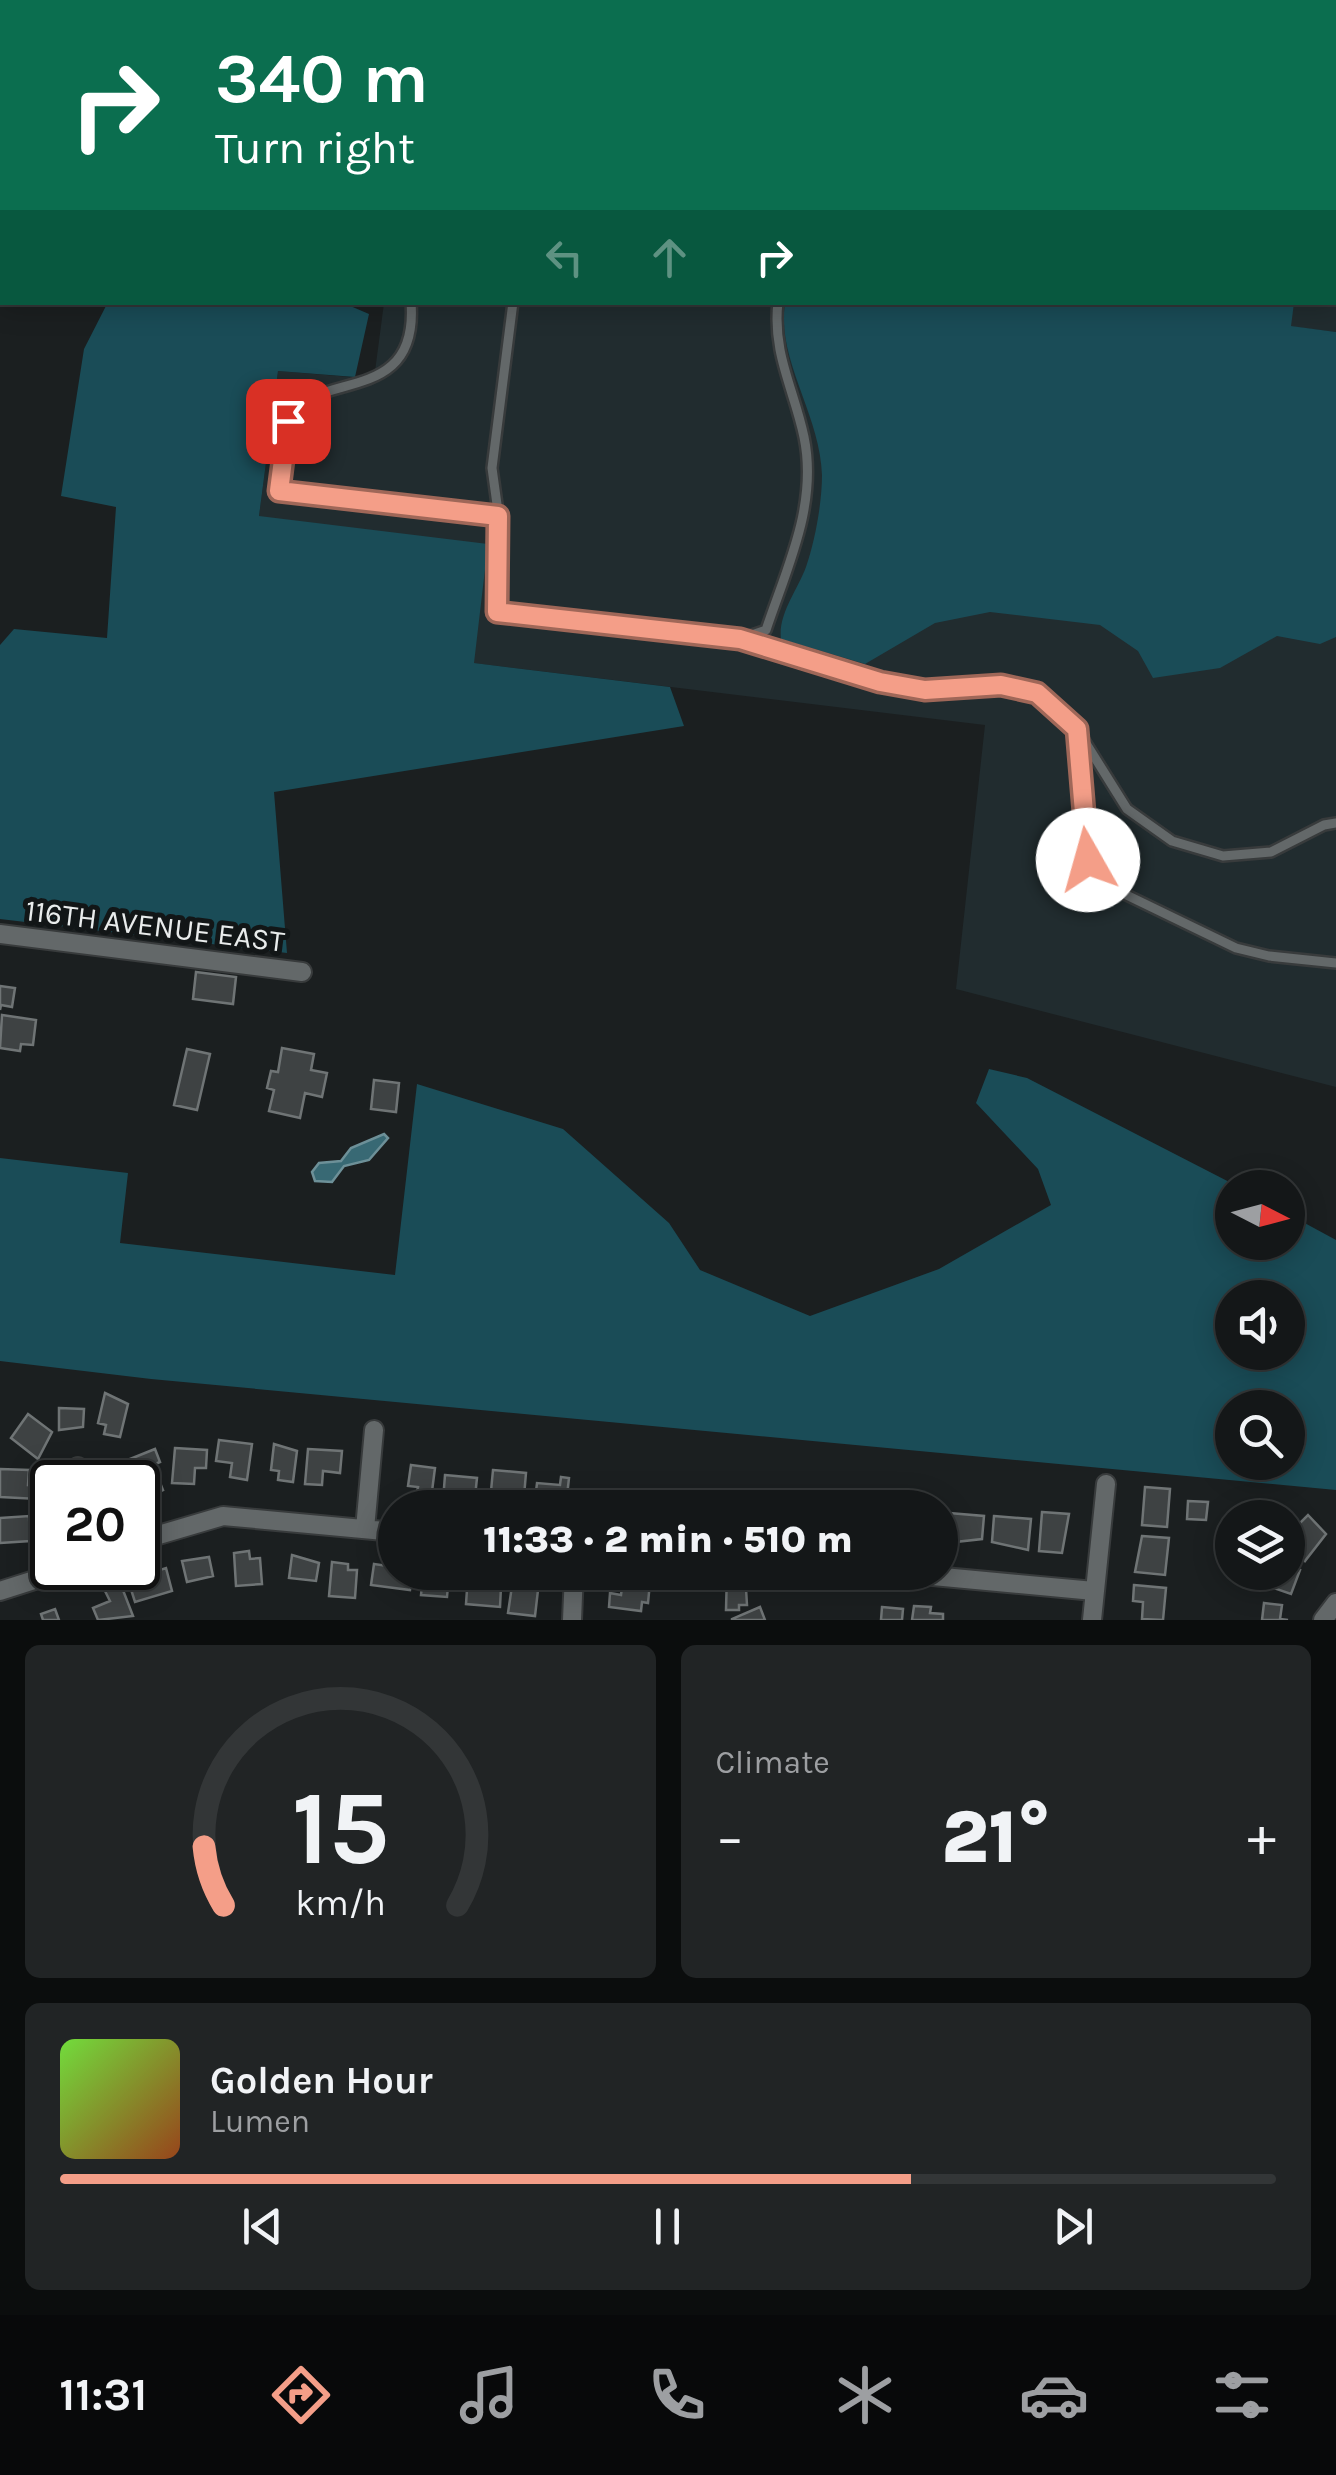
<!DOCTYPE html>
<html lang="en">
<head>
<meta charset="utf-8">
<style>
  body { margin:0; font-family:Karla,sans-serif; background:#212425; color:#f1f3f6; height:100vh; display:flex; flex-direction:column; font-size:38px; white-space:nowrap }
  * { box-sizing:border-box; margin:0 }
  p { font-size:32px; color:#9d9fa2 }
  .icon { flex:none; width:55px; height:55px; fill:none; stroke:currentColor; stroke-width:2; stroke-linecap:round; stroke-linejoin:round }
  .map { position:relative; height:1620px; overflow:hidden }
  .panel { display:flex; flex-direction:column; gap:25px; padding:25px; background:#0b0d0d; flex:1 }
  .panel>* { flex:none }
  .top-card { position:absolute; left:0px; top:0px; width:1338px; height:305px; box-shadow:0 5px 25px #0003,0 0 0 2px #333637; background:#0b6e4f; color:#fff; overflow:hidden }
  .needle { width:65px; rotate:96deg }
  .controls { position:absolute; left:1215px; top:1170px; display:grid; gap:20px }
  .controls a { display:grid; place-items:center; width:90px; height:90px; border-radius:50%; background:#141718; box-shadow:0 5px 25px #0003,0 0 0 2px #333637; font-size:50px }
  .speed { position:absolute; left:30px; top:1460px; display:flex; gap:20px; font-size:50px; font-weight:700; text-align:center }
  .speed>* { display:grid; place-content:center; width:130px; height:130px; border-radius:50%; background:#141718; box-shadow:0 5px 25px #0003,0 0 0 2px #333637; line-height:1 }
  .speed .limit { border:5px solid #111; border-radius:15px; background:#fff; color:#111 }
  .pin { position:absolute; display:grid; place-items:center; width:85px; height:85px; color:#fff; margin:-42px; border-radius:20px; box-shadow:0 5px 15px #0006 }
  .me { position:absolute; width:110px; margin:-55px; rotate:353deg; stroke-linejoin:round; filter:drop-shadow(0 0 8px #0008) }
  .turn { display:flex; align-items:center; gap:35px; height:210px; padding:0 50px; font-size:45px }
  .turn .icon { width:130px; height:130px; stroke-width:2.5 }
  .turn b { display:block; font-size:70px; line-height:85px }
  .lanes { display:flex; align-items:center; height:95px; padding:0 50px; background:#0003; justify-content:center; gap:50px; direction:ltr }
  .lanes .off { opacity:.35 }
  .big { font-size:75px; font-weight:800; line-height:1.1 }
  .panel .tile { flex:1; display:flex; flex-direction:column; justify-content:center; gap:15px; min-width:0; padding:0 35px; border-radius:15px; background:#212425 }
  .panel .dial { align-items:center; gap:0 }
  .dial svg { height:260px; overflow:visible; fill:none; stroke:#333637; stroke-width:7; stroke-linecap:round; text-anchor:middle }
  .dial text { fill:#f1f3f6; stroke:none }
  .song { display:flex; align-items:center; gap:30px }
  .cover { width:120px; height:120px; border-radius:15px; background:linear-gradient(135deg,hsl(100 70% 55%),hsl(20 70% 35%)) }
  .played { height:10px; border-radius:5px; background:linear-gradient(90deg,#f49e88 70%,#333637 70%) }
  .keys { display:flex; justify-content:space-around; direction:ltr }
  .heat { display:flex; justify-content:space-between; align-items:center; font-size:55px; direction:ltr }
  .panel .tiles { flex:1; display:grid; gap:25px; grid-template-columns:1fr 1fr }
  .tile:last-child { grid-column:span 2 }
  .trip { position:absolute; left:378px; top:1490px; width:580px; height:100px; border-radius:50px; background:#141718; box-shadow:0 5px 25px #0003,0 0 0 2px #333637; font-weight:800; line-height:100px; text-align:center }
  .dock { display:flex; height:160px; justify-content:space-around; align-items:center; background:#08090a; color:#9d9fa2 }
  .dock .icon { width:70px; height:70px }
  .dock .current { color:#f49e88 }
  .dock b { font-size:45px; color:#f1f3f6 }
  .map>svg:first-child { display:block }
</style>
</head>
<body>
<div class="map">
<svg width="1336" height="1620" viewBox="0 0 1336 1620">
  <rect width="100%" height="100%" fill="#1b1f20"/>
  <path fill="#212c2f" d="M122,0H1336V332L1097,303L1335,302V2Z
    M384,303H909L1336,560V1087L956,989L985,725L473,663L259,516L278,371L374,379Z"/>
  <path fill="#1a4c57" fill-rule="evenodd" d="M108,302H341L369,314L355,377L278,371L259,516L488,544L474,663L670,687L684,726L274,792L287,953L0,919V645L14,629L107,638L116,507L61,496L84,349Z
    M785,303H1294L1291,326L1336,332V637L1320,644L1277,636L1220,668L1153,678L1138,651L1100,625L990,612L935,623L865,664L781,639C778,614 797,591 806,567C815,541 822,503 822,475C820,414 776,359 785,303Z
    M989,1069L1027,1078L1239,1187L1232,1188V1242H1288V1214L1336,1240V1490L151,1379L0,1361V1158L128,1173L120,1243L395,1275L417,1084L563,1129L669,1223L700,1270L810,1316L939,1269L1051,1205L1038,1169L976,1103ZM1232,1298H1288V1352H1232ZM1232,1408H1288V1462H1232Z"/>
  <path fill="#386974" stroke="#6d9098" stroke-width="2.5" d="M384,1134L388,1138L369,1160L344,1166L332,1182L315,1181L312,1172L319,1163L341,1161L351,1148Z"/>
  <path fill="#3e4243" stroke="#6f7475" stroke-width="2.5" d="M196,972L236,977L233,1004L193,999Z
    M0,986L15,988L12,1007L1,1005L0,1010Z
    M2,1015L36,1020L33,1045L21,1044L20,1051L0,1048Z
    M282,1048L314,1054L311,1070L327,1073L322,1097L305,1093L300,1118L269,1111L274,1090L267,1088L271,1071L278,1072Z
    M187,1049L210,1054L197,1110L174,1105Z
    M374,1080L399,1083L396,1112L371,1109Z
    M105,1393L128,1404L120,1437L104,1434L106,1425L98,1423Z
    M59,1408L84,1409L83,1427L59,1430Z
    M28,1414L52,1432L38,1459L11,1438Z
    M219,1440L252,1444L247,1480L230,1477L232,1463L216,1461Z
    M274,1444L297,1451L293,1482L278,1480L279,1471L271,1470Z
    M175,1448L207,1450L206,1468H195L194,1484L172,1483Z
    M155,1449L160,1462L153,1465L163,1490L147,1497L130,1459Z
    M308,1449L342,1451L340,1473L323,1471L322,1485L305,1484Z
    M411,1465L435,1468L431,1499L416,1497L418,1487L408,1486Z
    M0,1469L29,1470L28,1485L39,1486L38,1499L0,1497Z
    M493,1470L526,1473L523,1508L506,1507L508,1492L491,1491Z
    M445,1475L477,1478L475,1497L461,1495L460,1503L443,1501Z
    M561,1477L569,1478L566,1505L534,1508L537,1483L560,1485Z
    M1145,1487L1170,1489L1167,1527L1142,1525Z
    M796,1494L799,1508H774L772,1499Z
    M1188,1501L1208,1502L1206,1520L1187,1519Z
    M1042,1512L1069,1514L1062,1553L1039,1551Z
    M949,1513L984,1516L982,1539L946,1543Z
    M1308,1515L1326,1534L1305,1561L1288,1543V1535Z
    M29,1516L30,1541L0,1543V1518Z
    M994,1516L1031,1519L1028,1550L992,1542Z
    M1142,1536L1169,1538L1165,1575L1135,1572Z
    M249,1551L250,1559L260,1558L262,1584L236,1586L234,1553Z
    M292,1555L319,1563L316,1581L289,1578Z
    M209,1557L213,1576L187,1582L182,1561Z
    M332,1562L348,1564V1570H357L355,1598L329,1596Z
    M374,1564L395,1567V1572H413L410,1590L371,1585Z
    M1288,1566L1300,1570L1291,1594L1265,1585L1269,1572H1288Z
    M166,1568L172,1591L135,1602L128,1580Z
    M624,1572H646L645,1581L650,1582L648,1603L642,1602L641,1611L609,1607L610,1593L621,1595Z
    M727,1572H745L747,1605H739V1610H726Z
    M434,1574L449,1575L447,1597L421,1595L423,1576L434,1577Z
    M468,1575L483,1577L482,1585L501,1587L500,1607L466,1604Z
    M513,1579L528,1581V1589L538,1590L535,1616L508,1613Z
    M121,1585L133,1616L98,1620L93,1608L110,1601L105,1591Z
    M1134,1585L1166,1588L1163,1620L1142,1619L1143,1602L1133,1601Z
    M1264,1603L1282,1605L1280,1619L1288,1620H1262Z
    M914,1606L931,1607L930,1613L943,1614V1620H912Z
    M760,1607L765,1620H732V1619Z
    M882,1607L903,1609L902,1620H881Z
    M55,1609L59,1620H43L41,1614Z"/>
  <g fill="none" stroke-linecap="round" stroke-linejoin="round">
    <g stroke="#383b3c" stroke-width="14">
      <path id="lane" d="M723,0L725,2
        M887,0V2
        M126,2V0
        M551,2V0
        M928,2V0
        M1332,2V0
        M1335,264H1336
        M411,302C419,405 319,371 292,414C279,435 281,468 279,491L498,516
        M513,302L492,468L500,526L497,612L740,639L766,630C787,567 818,505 804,437C794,389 772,353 778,302
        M742,640L880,682L925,689L1001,685L1037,693L1077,729L1127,809L1172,841L1223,856L1271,852L1324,825L1336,823
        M1077,731L1088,859L1112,888L1236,948L1269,956L1336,963"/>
    </g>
    <g stroke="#383b3c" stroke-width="22">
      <path id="street" d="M0,252L2,251
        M0,934L302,972
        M78,1467L85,1482
        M365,1529L374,1430
        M138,1541L223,1516L395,1532
        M890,1572L1094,1591
        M803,1579L812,1572
        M0,1591L72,1568
        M572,1620L574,1572
        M1092,1620L1106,1484
        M1323,1620L1336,1603"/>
    </g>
    <use href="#lane" stroke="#636869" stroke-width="9"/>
    <use href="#street" stroke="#636869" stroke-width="18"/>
  </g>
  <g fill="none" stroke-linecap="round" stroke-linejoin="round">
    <g stroke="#9f6758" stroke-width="25">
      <path id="route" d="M288,421L279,491L498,516L497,612L740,639L880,682L925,690L1001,685L1037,693L1077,729L1088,860"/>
    </g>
    <use href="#route" stroke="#f49e88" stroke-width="18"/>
  </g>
  <g text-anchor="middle" stroke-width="10" stroke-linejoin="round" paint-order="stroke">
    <g font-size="30" fill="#e9ecec" stroke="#121617">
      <text transform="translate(155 926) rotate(7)" y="10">116TH AVENUE EAST</text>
    </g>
  </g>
</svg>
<div class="controls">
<a><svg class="needle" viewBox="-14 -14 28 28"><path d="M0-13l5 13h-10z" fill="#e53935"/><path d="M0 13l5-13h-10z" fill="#9d9fa2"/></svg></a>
<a><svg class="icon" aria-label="sound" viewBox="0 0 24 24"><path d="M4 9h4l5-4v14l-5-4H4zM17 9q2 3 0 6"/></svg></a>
<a><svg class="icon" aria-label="search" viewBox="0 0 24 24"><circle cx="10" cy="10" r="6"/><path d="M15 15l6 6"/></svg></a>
<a><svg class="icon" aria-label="layers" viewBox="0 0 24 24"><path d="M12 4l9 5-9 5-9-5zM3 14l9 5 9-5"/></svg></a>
</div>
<div class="speed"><div class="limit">20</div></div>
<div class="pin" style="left:288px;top:421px;background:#d93025"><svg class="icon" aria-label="arrive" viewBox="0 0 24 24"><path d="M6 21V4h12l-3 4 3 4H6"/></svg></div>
<svg class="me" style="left:1088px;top:860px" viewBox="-20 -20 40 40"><circle r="19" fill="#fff"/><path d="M0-13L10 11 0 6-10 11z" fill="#f49e88"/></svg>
<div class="trip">11:33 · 2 min · 510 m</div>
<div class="top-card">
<div class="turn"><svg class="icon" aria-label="right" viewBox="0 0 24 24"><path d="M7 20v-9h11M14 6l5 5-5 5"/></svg><div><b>340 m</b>Turn right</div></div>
<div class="lanes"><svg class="icon off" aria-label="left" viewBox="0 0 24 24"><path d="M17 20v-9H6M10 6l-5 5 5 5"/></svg><svg class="icon off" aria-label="ahead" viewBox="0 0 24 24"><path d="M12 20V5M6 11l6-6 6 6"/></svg><svg class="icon" aria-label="right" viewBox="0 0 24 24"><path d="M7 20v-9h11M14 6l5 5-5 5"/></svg></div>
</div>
</div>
<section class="panel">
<div class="tiles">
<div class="tile dial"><svg viewBox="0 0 100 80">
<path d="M14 69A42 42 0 1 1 86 69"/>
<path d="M14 69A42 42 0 0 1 8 51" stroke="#f49e88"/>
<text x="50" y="56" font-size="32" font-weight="700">15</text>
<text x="50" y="72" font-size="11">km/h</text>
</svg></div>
<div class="tile"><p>Climate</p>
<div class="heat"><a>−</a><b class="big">21°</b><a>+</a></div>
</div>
<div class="tile">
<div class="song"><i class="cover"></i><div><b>Golden Hour</b><p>Lumen</p></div></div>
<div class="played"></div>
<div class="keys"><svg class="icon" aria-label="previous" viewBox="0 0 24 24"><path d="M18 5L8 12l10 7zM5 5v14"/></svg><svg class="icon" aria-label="pause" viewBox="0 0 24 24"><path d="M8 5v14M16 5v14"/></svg><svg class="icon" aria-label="next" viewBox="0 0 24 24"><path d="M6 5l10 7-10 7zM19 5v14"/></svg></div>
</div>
</div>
</section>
<nav class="dock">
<b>11:31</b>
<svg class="icon current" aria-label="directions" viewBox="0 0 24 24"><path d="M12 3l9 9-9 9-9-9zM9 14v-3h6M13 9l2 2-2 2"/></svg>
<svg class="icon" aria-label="music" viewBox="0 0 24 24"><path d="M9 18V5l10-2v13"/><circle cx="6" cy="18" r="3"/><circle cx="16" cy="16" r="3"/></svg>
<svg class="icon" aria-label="phone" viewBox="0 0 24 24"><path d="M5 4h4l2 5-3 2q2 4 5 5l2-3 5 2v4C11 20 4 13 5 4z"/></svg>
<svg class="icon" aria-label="climate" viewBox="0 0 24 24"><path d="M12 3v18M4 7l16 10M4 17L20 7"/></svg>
<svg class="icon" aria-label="car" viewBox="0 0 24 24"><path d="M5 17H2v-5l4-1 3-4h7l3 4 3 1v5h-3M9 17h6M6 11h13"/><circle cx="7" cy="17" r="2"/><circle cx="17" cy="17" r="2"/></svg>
<svg class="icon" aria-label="filters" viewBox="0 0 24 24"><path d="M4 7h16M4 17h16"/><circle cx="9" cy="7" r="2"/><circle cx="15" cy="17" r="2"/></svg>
</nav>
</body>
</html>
